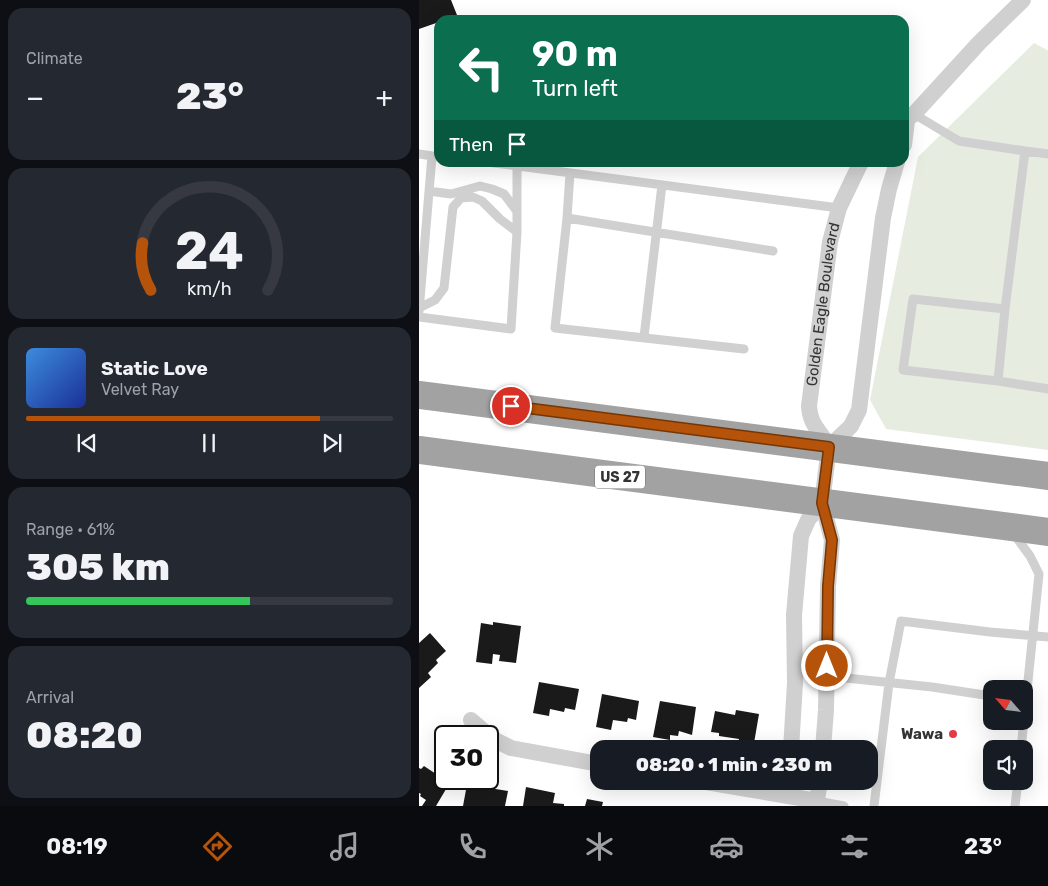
<!DOCTYPE html>
<html lang="en">
<head>
<meta charset="utf-8">
<style>
  body { margin:0; font-family:Rubik,sans-serif; background:#242831; color:#f1f3f6; height:100vh; display:flex; flex-direction:column; font-size:19px; white-space:nowrap }
  * { box-sizing:border-box; margin:0 }
  p { font-size:16px; color:#9ea1a6 }
  .icon { flex:none; width:28px; height:28px; fill:none; stroke:currentColor; stroke-width:2; stroke-linecap:round; stroke-linejoin:round }
  .map { position:relative; flex:1; overflow:hidden }
  .panel { display:flex; flex-direction:column; gap:8px; padding:8px; background:#0d0f14; width:419px }
  .panel>* { flex:none }
  .guide { position:absolute; left:15px; top:15px; width:475px; height:152px; border-radius:15px; box-shadow:0 5px 20px #0002; background:#0b6e4f; color:#fff; overflow:hidden }
  .needle { width:32px; rotate:298deg }
  .fabs { position:absolute; left:564px; top:680px; display:grid; gap:10px }
  .fabs a { display:grid; place-items:center; width:50px; height:50px; border-radius:10px; background:#171b24; box-shadow:0 5px 20px #0002; font-size:25px }
  .speed { position:absolute; left:15px; top:725px; display:flex; gap:10px; font-size:25px; font-weight:700; text-align:center }
  .speed>* { display:grid; place-content:center; width:65px; height:65px; border-radius:50%; background:#171b24; box-shadow:0 5px 20px #0002; line-height:1 }
  .speed .limit { border:2px solid #111; border-radius:8px; background:#fff; color:#111 }
  .pin { position:absolute; display:grid; place-items:center; width:42px; height:42px; color:#fff; margin:-21px; border:2px solid #fff; border-radius:50%; box-shadow:0 1px 5px #0007 }
  .me { position:absolute; width:55px; margin:-28px; rotate:0deg; stroke-linejoin:round; filter:drop-shadow(0 0 4px #0008) }
  .turn { display:flex; align-items:center; gap:18px; height:105px; padding:0 15px; font-size:22px }
  .turn .icon { width:65px; height:65px; stroke-width:2.5 }
  .turn b { display:block; font-size:35px; line-height:42px }
  .then { display:flex; align-items:center; height:48px; padding:0 15px; background:#0003; gap:10px; font-size:19px }
  .big { font-size:38px; font-weight:800; line-height:1.1 }
  .panel .card { flex:1; display:flex; flex-direction:column; justify-content:center; gap:8px; min-width:0; padding:0 18px; border-radius:15px; background:#242831 }
  .panel .dial { align-items:center; gap:0 }
  .dial svg { height:130px; overflow:visible; fill:none; stroke:#363941; stroke-width:7; stroke-linecap:round; text-anchor:middle }
  .dial text { fill:#f1f3f6; stroke:none }
  .song { display:flex; align-items:center; gap:15px }
  .cover { width:60px; height:60px; border-radius:8px; background:linear-gradient(135deg,hsl(210 70% 55%),hsl(230 70% 35%)) }
  .played { height:5px; border-radius:2px; background:linear-gradient(90deg,#b45309 80%,#363941 80%) }
  .keys { display:flex; justify-content:space-around; direction:ltr }
  .heat { display:flex; justify-content:space-between; align-items:center; font-size:28px; direction:ltr }
  .charge { height:8px; border-radius:4px; background:linear-gradient(90deg,#34c759 61%,#363941 0) }
  .trip { position:absolute; left:171px; top:740px; width:288px; height:50px; border-radius:15px; background:#171b24; box-shadow:0 5px 20px #0002; font-weight:800; line-height:50px; text-align:center }
  .dock { display:flex; height:80px; justify-content:space-around; align-items:center; background:#090b0e; color:#9ea1a6 }
  .dock .icon { width:35px; height:35px }
  .dock .active { color:#b45309 }
  .dock b { font-size:22px; color:#f1f3f6 }
  main { display:flex; flex:1; min-height:0 }
  .map>svg:first-child { display:block }
</style>
</head>
<body>
<main>
<section class="panel">
<div class="card"><p>Climate</p>
<div class="heat"><a>−</a><b class="big">23°</b><a>+</a></div>
</div>
<div class="card dial"><svg viewBox="0 0 100 80">
<path d="M14 69A42 42 0 1 1 86 69"/>
<path d="M14 69A42 42 0 0 1 9 40" stroke="#b45309"/>
<text x="50" y="56" font-size="32" font-weight="700">24</text>
<text x="50" y="72" font-size="11">km/h</text>
</svg></div>
<div class="card">
<div class="song"><i class="cover"></i><div><b>Static Love</b><p>Velvet Ray</p></div></div>
<div class="played"></div>
<div class="keys"><svg class="icon" aria-label="previous" viewBox="0 0 24 24"><path d="M18 5L8 12l10 7zM5 5v14"/></svg><svg class="icon" aria-label="pause" viewBox="0 0 24 24"><path d="M8 5v14M16 5v14"/></svg><svg class="icon" aria-label="next" viewBox="0 0 24 24"><path d="M6 5l10 7-10 7zM19 5v14"/></svg></div>
</div>
<div class="card"><p>Range · 61%</p><b class="big">305 km</b><div class="charge"></div></div>
<div class="card"><p>Arrival</p><b class="big">08:20</b></div>
</section>
<div class="map">
<svg width="630" height="806" viewBox="0 0 630 806">
  <rect width="100%" height="100%" fill="#fff"/>
  <path fill="#e6ecdf" d="M615,43L630,51L629,450L467,429L451,400L499,157Z"/>
  <path fill="#1a1a1a" d="M0,0H32L38,15L20,20V22L0,29Z
    M74,622L102,626L97,663L80,661L81,655L74,654L73,664L57,662L62,623L74,625Z
    M11,633L27,651L17,660L19,663L9,673L12,677L0,688V643Z
    M120,682L160,689L156,710L146,708L145,712L131,709L130,716L114,713Z
    M183,694L220,701L217,720L209,718L208,722L194,720L192,730L177,727Z
    M241,701L277,707L273,735L260,731L259,736L251,735V740L234,737Z
    M317,710L340,714L334,749L318,748L320,739L300,736V733L292,732L296,711L316,715Z
    M5,766L17,774L20,769L26,772V779H33L17,806H3L7,800L1,796L2,794L0,793V768L2,769Z
    M49,779L65,781L64,787L89,791L86,806H44Z
    M107,787L136,793L134,803L145,804V806H104Z
    M168,799L184,802L183,806H166Z"/>
  <g fill="none" stroke-linecap="round" stroke-linejoin="round">
    <path stroke="#d0d0d0" stroke-width="9" d="M495,114L540,141L606,151L586,309L579,381L484,370L494,299L586,309
      M606,151L630,154
      M0,154L20,157
      M68,162L420,208
      M151,173L148,218L136,328L325,349
      M10,191L32,194L61,186L73,189L85,194L97,210
      M148,218L354,251
      M0,308L16,300L25,288L34,207L42,198L54,197L63,201L81,219L98,232
      M0,311L13,156
      M0,317L92,329L98,232V166
      M225,337L243,185
      M579,381L630,389
      M594,533L611,556L620,574L602,749
      M408,676L513,687L572,696
      M398,801L425,806
      M455,806L470,683L482,621L571,632L630,637
      M596,806L599,781"/>
    <g stroke="#d0d0d0" stroke-width="16">
      <path d="M485,121L495,114L560,43L604,0"/>
      <path d="M485,145L488,121"/>
      <path d="M410,447L432,426L440,410L464,218L470,189L478,162"/>
      <path id="s1" d="M410,447C402,431 391,426 390,406L411,242L420,208L442,162"/>
      <path d="M52,720L74,739L92,748L180,764"/>
      <path d="M372,749L376,683L375,615L382,536L389,520L403,503"/>
      <path d="M404,749L407,710L409,586L413,540L403,503L410,447"/>
      <path d="M281,781L398,801"/>
      <path d="M397,806L401,781"/>
    </g>
    <path stroke="#a2a2a2" stroke-width="28" d="M0,395L630,476
      M0,450L630,532"/>
  </g>
  <g fill="none" stroke-linecap="round" stroke-linejoin="round">
    <g stroke="#753606" stroke-width="12">
      <path id="route" d="M92,406L410,447L403,503L413,540L409,586L408,666"/>
    </g>
    <use href="#route" stroke="#b45309" stroke-width="9"/>
  </g>
  <circle fill="#e63946" stroke="#fff" stroke-width="2" cx="534" cy="734" r="5"/>
  <g text-anchor="middle" stroke-width="5" stroke-linejoin="round" paint-order="stroke">
    <rect fill="#fff" stroke="#707070" stroke-width="1" x="176" y="465.5" width="50" height="23" rx="4"/>
    <g font-size="14" font-weight="bold" fill="#333">
      <text x="201" y="482">US 27</text>
    </g>
    <g font-size="15" fill="#333" stroke="#fff">
      <text dy="5" stroke="none"><textPath href="#s1" startOffset="149">Golden Eagle Boulevard</textPath></text>
    </g>
    <g font-size="15" font-weight="bold" fill="#333" stroke="#fff" text-anchor="end">
      <text x="524" y="739">Wawa</text>
    </g>
  </g>
</svg>
<div class="fabs">
<a><svg class="needle" viewBox="-14 -14 28 28"><path d="M0-13l5 13h-10z" fill="#e53935"/><path d="M0 13l5-13h-10z" fill="#9ea1a6"/></svg></a>
<a><svg class="icon" aria-label="sound" viewBox="0 0 24 24"><path d="M4 9h4l5-4v14l-5-4H4zM17 9q2 3 0 6"/></svg></a>
</div>
<div class="speed"><div class="limit">30</div></div>
<div class="pin" style="left:92px;top:406px;background:#d93025"><svg class="icon" aria-label="arrive" viewBox="0 0 24 24"><path d="M6 21V4h12l-3 4 3 4H6"/></svg></div>
<svg class="me" style="left:408px;top:666px" viewBox="-20 -20 40 40"><circle r="17" fill="#b45309" stroke="#fff" stroke-width="3"/><path d="M0-11L8 9 0 5-8 9z" fill="#fff"/></svg>
<div class="trip">08:20 · 1 min · 230 m</div>
<div class="guide">
<div class="turn"><svg class="icon" aria-label="left" viewBox="0 0 24 24"><path d="M17 20v-9H6M10 6l-5 5 5 5"/></svg><div><b>90 m</b>Turn left</div></div>
<div class="then">Then<svg class="icon" aria-label="arrive" viewBox="0 0 24 24"><path d="M6 21V4h12l-3 4 3 4H6"/></svg></div>
</div>
</div>
</main>
<nav class="dock">
<b>08:19</b>
<svg class="icon active" aria-label="directions" viewBox="0 0 24 24"><path d="M12 3l9 9-9 9-9-9zM9 14v-3h6M13 9l2 2-2 2"/></svg>
<svg class="icon" aria-label="music" viewBox="0 0 24 24"><path d="M9 18V5l10-2v13"/><circle cx="6" cy="18" r="3"/><circle cx="16" cy="16" r="3"/></svg>
<svg class="icon" aria-label="phone" viewBox="0 0 24 24"><path d="M5 4h4l2 5-3 2q2 4 5 5l2-3 5 2v4C11 20 4 13 5 4z"/></svg>
<svg class="icon" aria-label="climate" viewBox="0 0 24 24"><path d="M12 3v18M4 7l16 10M4 17L20 7"/></svg>
<svg class="icon" aria-label="car" viewBox="0 0 24 24"><path d="M5 17H2v-5l4-1 3-4h7l3 4 3 1v5h-3M9 17h6M6 11h13"/><circle cx="7" cy="17" r="2"/><circle cx="17" cy="17" r="2"/></svg>
<svg class="icon" aria-label="filters" viewBox="0 0 24 24"><path d="M4 7h16M4 17h16"/><circle cx="9" cy="7" r="2"/><circle cx="15" cy="17" r="2"/></svg>
<b>23°</b>
</nav>
</body>
</html>
